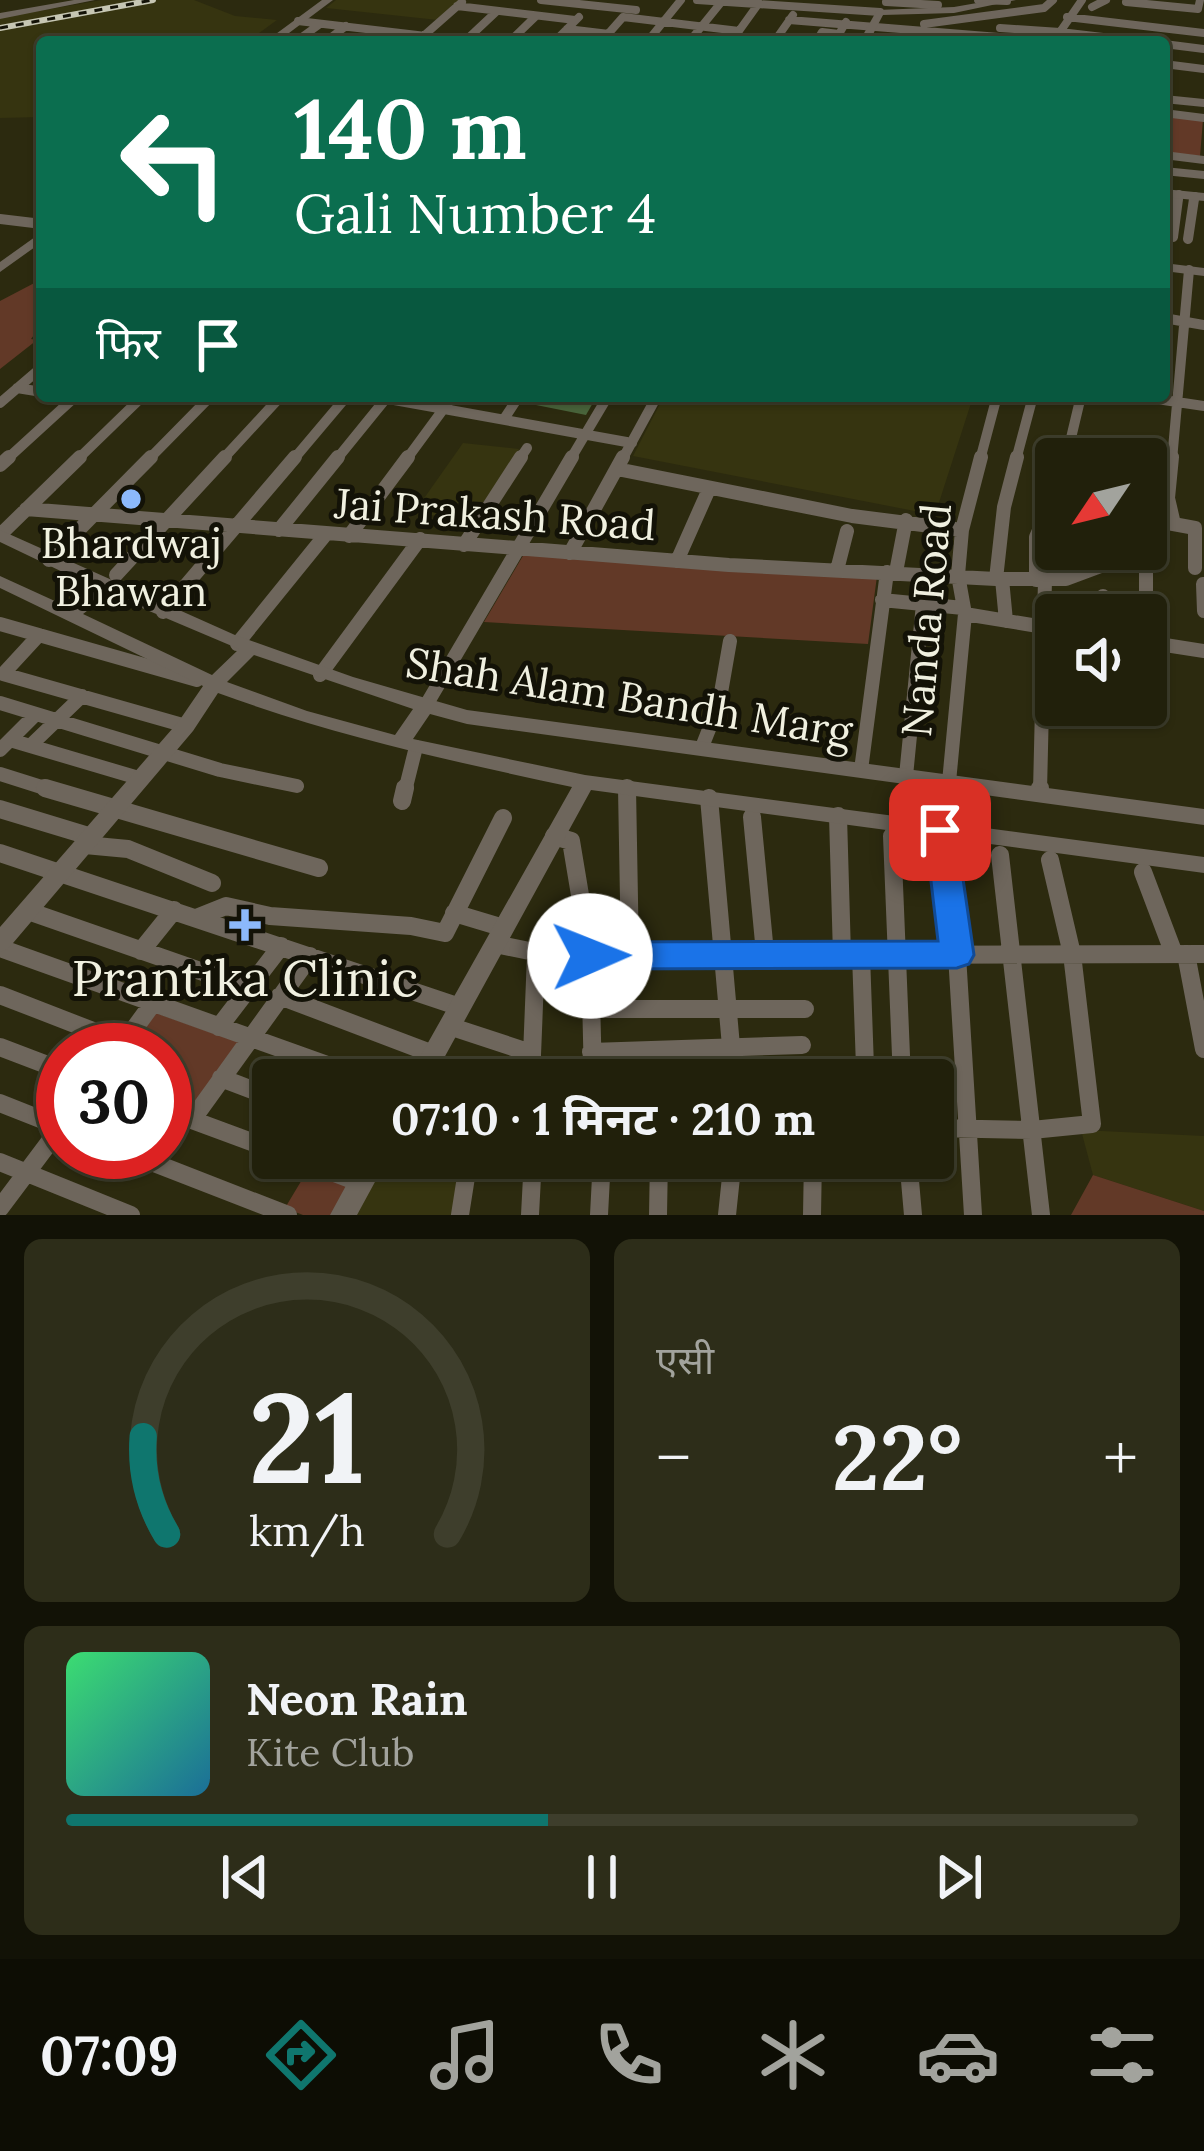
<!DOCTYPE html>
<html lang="hi">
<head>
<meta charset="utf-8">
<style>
  body { margin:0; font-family:Lora,"Noto Sans Devanagari",serif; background:#2d2d19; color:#f1f3f6; height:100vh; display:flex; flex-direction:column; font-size:45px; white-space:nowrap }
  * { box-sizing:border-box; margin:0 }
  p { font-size:39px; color:#a2a39d }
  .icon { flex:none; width:66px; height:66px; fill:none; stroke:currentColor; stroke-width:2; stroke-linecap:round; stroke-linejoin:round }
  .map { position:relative; height:1215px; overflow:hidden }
  .details { display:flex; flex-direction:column; gap:24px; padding:24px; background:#121206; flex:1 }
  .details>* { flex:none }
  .banner { position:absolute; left:36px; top:36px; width:1134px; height:366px; border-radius:12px; box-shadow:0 3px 9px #0004,0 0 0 3px #3e3e2c; background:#0b6e4f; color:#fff; overflow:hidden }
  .needle { width:78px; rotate:235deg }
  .tools { position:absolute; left:1035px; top:438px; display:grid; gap:24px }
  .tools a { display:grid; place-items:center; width:132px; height:132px; border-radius:12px; background:#21200b; box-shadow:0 3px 9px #0004,0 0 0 3px #3e3e2c; font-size:60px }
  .speed { position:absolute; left:36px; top:1023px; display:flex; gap:24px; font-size:60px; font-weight:700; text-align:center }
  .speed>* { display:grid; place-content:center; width:156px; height:156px; border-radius:50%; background:#21200b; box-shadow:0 3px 9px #0004,0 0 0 3px #3e3e2c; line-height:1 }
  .speed .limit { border:18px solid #d22; background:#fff; color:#111 }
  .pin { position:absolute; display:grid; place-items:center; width:102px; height:102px; color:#fff; margin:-51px; border-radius:24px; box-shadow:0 6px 18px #0006 }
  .me { position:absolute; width:132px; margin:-66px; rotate:89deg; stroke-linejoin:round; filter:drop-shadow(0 0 9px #0008) }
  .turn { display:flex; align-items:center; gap:42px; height:252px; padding:0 60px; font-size:54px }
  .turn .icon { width:156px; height:156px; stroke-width:2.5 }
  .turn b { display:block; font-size:84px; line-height:102px }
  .then { display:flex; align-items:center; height:114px; padding:0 60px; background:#0003; gap:24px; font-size:45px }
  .big { font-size:90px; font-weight:700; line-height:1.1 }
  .details .card { flex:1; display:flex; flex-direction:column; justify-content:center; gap:18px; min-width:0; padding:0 42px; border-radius:18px; background:#2d2d19 }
  .details .dial { align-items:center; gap:0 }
  .dial svg { height:312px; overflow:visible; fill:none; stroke:#3e3e2c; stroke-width:7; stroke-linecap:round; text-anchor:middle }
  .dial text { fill:#f1f3f6; stroke:none }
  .song { display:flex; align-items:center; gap:36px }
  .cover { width:144px; height:144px; border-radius:18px; background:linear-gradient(135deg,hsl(140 70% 55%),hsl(200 70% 35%)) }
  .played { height:12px; border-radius:6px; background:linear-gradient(90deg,#0f766e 45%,#3e3e2c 45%) }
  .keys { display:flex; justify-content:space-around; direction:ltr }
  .heat { display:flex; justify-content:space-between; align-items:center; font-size:66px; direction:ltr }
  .details .tiles { flex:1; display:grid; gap:24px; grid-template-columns:1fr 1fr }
  .card:last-child { grid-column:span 2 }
  .trip { position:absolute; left:252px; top:1059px; width:702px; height:120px; border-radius:12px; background:#21200b; box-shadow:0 3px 9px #0004,0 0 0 3px #3e3e2c; font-weight:700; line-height:120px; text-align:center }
  .tabs { display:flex; height:192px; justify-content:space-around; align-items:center; background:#0d0d04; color:#a2a39d }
  .tabs .icon { width:84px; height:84px }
  .tabs .on { color:#0f766e }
  .tabs b { font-size:54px; color:#f1f3f6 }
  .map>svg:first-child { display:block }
</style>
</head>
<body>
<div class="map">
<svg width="1204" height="1215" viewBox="0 0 1204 1215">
  <rect width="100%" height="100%" fill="#2c2a0f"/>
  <path fill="#363410" d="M102,0H194L235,16L277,20L247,42H42V117L0,118V18Z
    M336,0H461L438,20L326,8Z
    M664,396H947L972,400L935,515L633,456Z
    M463,443L519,449L473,518L413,514Z
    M1081,1130L1204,1136V1211L1093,1175Z
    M384,1158L465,1169L452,1215H353Z"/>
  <path fill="#623927" d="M1164,115L1203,120L1200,156L1164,152Z
    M42,279V324L31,339L37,340L0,369V301Z
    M524,554L877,576L868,644L484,622Z
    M156,1013L238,1042L193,1110L165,1100V1050H129Z
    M309,1168L354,1185L337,1215H303L285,1208Z
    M1093,1175L1204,1211V1215H1071Z"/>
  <path fill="#49643b" d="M529,396H567L594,401L586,415L526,403Z"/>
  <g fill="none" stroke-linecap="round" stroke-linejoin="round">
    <path stroke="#6e665c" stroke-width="8" d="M541,0L636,10
      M697,0L880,12
      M978,0L1007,1
      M886,2L938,5
      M1126,2L1198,9L1200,0
      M457,6L575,20
      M1092,7L1106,0
      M1067,17L1204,33
      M789,20L1060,42
      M298,21L477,42
      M924,24L1044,8L1053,0
      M1000,28L1060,32L1082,0
      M567,29L609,34
      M1060,32L1146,42
      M873,37L931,42
      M420,39L462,2
      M295,42L320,24
      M325,42L346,26
      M464,42L497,11
      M509,42L536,16
      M554,42L579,17
      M601,42L623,17L739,31
      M647,42L681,0
      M689,42L723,0
      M731,42L759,3
      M774,42L793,15
      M816,42L822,32L839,34L846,22
      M1164,44L1204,49
      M1164,64L1204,69
      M1164,99L1204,103
      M1164,113L1204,118
      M1164,155L1204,160
      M1164,171L1204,175
      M1178,202L1179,194
      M1194,202L1195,196"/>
    <path stroke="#6e665c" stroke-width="10" d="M0,219L42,224
      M1173,237L1178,199
      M1188,239L1194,199
      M1164,283L1166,267
      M1164,318L1204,325
      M17,388L42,392
      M372,396L632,443
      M1137,396L1204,406
      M0,403L42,367
      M504,419L519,396
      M1066,459L1081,396
      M6,460L76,396
      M77,460L143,396
      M148,460L211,396
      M222,460L281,396
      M293,460L347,396
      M336,460L388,396
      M406,460L453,396
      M519,460L527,448
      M570,460L608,396
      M622,460L657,396
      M980,460L997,396
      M1016,460L1033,396
      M1172,460L1189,270"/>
    <path stroke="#6e665c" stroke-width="14" d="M1172,457L1168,498L1174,524
      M0,465L9,457
      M617,469L852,516L962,530
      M26,509L729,565L996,579H1066L1117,560H1148
      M1146,519L1195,528V568
      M279,530L338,457
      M0,535L80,457
      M349,536L408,457
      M464,545L521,457
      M1146,545V639
      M570,553L623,457
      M49,560L151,457
      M677,561L709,489
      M837,570L847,531
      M896,572L906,520
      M116,575L225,457
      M996,579L1004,507L1017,457
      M1002,579L1006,621
      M1036,580V537L1056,492
      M1203,584L1204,611
      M1103,596V615
      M882,600L963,608
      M163,612L295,457
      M965,614L1056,629
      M0,624L197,680
      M39,635L3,674L186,726
      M1146,642L1204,651
      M237,644L326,534
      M320,675L420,539
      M0,703L220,770L297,786
      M425,707L572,457
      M10,740L142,779
      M30,746L82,696
      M702,747L719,704L730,641
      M0,750L36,714
      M861,770L887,572
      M0,774L54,791
      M906,776L923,604
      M949,782L965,614L958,575L962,530L981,457
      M405,791L416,747
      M1040,791L1045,580"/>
    <path stroke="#6e665c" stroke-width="18" d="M45,788L319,868
      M627,788L630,956
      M1040,793V788
      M709,798L734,1080
      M402,801L405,788
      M0,809L92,837
      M838,816L842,955
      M752,817L765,953
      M941,830L957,955L973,1215
      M554,836L571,841L590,955L593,1080
      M892,836L902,1080
      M85,845L128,849L212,883
      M0,853L460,1007
      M1000,855L1041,1215
      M1143,872L1174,954
      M28,911L249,988
      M454,913L504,928
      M196,918L226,906L270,916L411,926L445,933L503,818
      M495,944L554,956L1204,954
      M0,948L369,1080
      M141,951L174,910
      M1186,954L1204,1049
      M861,955L865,1067
      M0,995L124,1043
      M280,996L433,1054
      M591,1009H805
      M449,1026L531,1053
      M219,1027L281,946
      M0,1047L63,1071
      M121,1047L153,1003
      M591,1052L802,1045
      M221,1078L273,1098
      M531,1080L536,955
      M0,1103L63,1128
      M165,1110L273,1150
      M192,1120L310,956
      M933,1128L1032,1130L1092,1124L1072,954L1050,860
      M126,1152L288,1215
      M295,1158L361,1183
      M908,1158L913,1215
      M0,1162L131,1215
      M0,1208L63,1124
      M460,1215L469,1158
      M530,1215L533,1158
      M599,1215L602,1158
      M658,1215L659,1158
      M727,1215L733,1158
      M812,1215L813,1158"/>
    <path fill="#6e665c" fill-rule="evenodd" d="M74,0H95L0,19V13Z
      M322,0H333L277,42H265Z
      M994,0H1016L954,13L883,15L869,42H859L877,10L954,7Z
      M1164,189L1204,193V201L1164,197Z
      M42,232V242L0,272V262Z
      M1164,263L1204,268V276L1164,271Z
      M0,530L235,635L353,677L467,710L1204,809V825L467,724L430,714L413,739L585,775L1204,857V873L591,790L432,1080H407L572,787C451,761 335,736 218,693L193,731L8,949L0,952V927L179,721L203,686L0,588V576L68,607L94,587L0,542ZM109,594L239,649L212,675L83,614ZM254,655L413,709L395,735L307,711L227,682Z
      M361,1158H388L357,1215H330Z"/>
    <g stroke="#c6c6b3" stroke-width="6">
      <path id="rail" d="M0,28L153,0"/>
    </g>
    <use href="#rail" stroke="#131207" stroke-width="3" stroke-dasharray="8" stroke-linecap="butt"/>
  </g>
  <path fill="#1a73e8" stroke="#114b97" stroke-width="3" d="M940,818L952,821L956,830L974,955L969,964L957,968L590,969L578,965L573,956L578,946L590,942L938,941L925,830L929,821Z"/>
  <g fill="#8cb9fc" stroke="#131207" stroke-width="4.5">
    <circle cx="131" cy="499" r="12"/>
    <path d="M239 907h12v12h12v12h-12v12h-12v-12h-12v-12h12z"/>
  </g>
  <g text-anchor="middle" stroke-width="10" stroke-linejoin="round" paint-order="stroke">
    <g font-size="42" fill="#f0f0e0" stroke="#131207">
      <text transform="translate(495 514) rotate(4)" y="15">Jai Prakash Road</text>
      <text transform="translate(926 620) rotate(-85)" y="15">Nanda Road</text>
      <text transform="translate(629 697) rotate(9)" y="15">Shah Alam Bandh Marg</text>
    </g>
    <g font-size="42" fill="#f0f0e0" stroke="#131207">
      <text x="131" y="558">Bhardwaj<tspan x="131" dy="48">Bhawan</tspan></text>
    </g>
    <g font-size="51" fill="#f0f0e0" stroke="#131207">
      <text x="245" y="996">Prantika Clinic</text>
    </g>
  </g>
</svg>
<div class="tools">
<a><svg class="needle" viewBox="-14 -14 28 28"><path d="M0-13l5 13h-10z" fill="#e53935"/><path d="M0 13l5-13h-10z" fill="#a2a39d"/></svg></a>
<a><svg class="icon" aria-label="sound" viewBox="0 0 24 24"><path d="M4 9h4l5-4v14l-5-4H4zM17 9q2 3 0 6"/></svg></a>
</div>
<div class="speed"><div class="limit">30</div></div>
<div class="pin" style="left:940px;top:830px;background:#d93025"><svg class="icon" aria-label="arrive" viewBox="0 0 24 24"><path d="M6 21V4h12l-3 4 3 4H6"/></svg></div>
<svg class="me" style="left:590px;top:956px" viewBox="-20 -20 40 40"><circle r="19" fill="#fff"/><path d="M0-13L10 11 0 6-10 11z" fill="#1a73e8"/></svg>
<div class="trip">07:10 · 1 मिनट · 210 m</div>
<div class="banner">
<div class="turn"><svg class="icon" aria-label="left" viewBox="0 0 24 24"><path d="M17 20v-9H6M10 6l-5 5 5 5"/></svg><div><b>140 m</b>Gali Number 4</div></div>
<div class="then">फिर<svg class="icon" aria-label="arrive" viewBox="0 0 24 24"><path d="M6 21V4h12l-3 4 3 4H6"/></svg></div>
</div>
</div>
<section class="details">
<div class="tiles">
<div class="card dial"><svg viewBox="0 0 100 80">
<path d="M14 69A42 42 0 1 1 86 69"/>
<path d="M14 69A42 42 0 0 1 8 44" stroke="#0f766e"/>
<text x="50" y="56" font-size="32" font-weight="700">21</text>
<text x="50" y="72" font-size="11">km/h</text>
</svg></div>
<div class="card"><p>एसी</p>
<div class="heat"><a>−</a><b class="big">22°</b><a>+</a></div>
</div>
<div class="card">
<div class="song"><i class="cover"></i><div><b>Neon Rain</b><p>Kite Club</p></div></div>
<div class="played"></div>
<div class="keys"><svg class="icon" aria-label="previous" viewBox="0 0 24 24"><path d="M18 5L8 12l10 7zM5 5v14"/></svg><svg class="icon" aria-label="pause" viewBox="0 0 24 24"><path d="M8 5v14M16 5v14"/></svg><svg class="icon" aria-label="next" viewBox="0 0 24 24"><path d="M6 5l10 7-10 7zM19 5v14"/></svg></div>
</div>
</div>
</section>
<nav class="tabs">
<b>07:09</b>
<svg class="icon on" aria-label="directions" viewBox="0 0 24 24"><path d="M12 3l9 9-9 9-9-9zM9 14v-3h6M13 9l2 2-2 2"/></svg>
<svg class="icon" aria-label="music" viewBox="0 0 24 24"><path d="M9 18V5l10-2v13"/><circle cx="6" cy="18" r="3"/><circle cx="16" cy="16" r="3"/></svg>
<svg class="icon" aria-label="phone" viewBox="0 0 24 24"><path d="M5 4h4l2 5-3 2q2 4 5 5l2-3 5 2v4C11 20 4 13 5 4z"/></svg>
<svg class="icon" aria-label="climate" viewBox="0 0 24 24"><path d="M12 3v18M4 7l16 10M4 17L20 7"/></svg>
<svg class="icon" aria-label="car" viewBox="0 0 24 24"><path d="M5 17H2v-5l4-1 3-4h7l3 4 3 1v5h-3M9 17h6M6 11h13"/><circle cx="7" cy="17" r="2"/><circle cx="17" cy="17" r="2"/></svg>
<svg class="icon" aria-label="filters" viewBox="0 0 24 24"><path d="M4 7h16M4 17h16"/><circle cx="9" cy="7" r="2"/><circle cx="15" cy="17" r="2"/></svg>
</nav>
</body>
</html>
